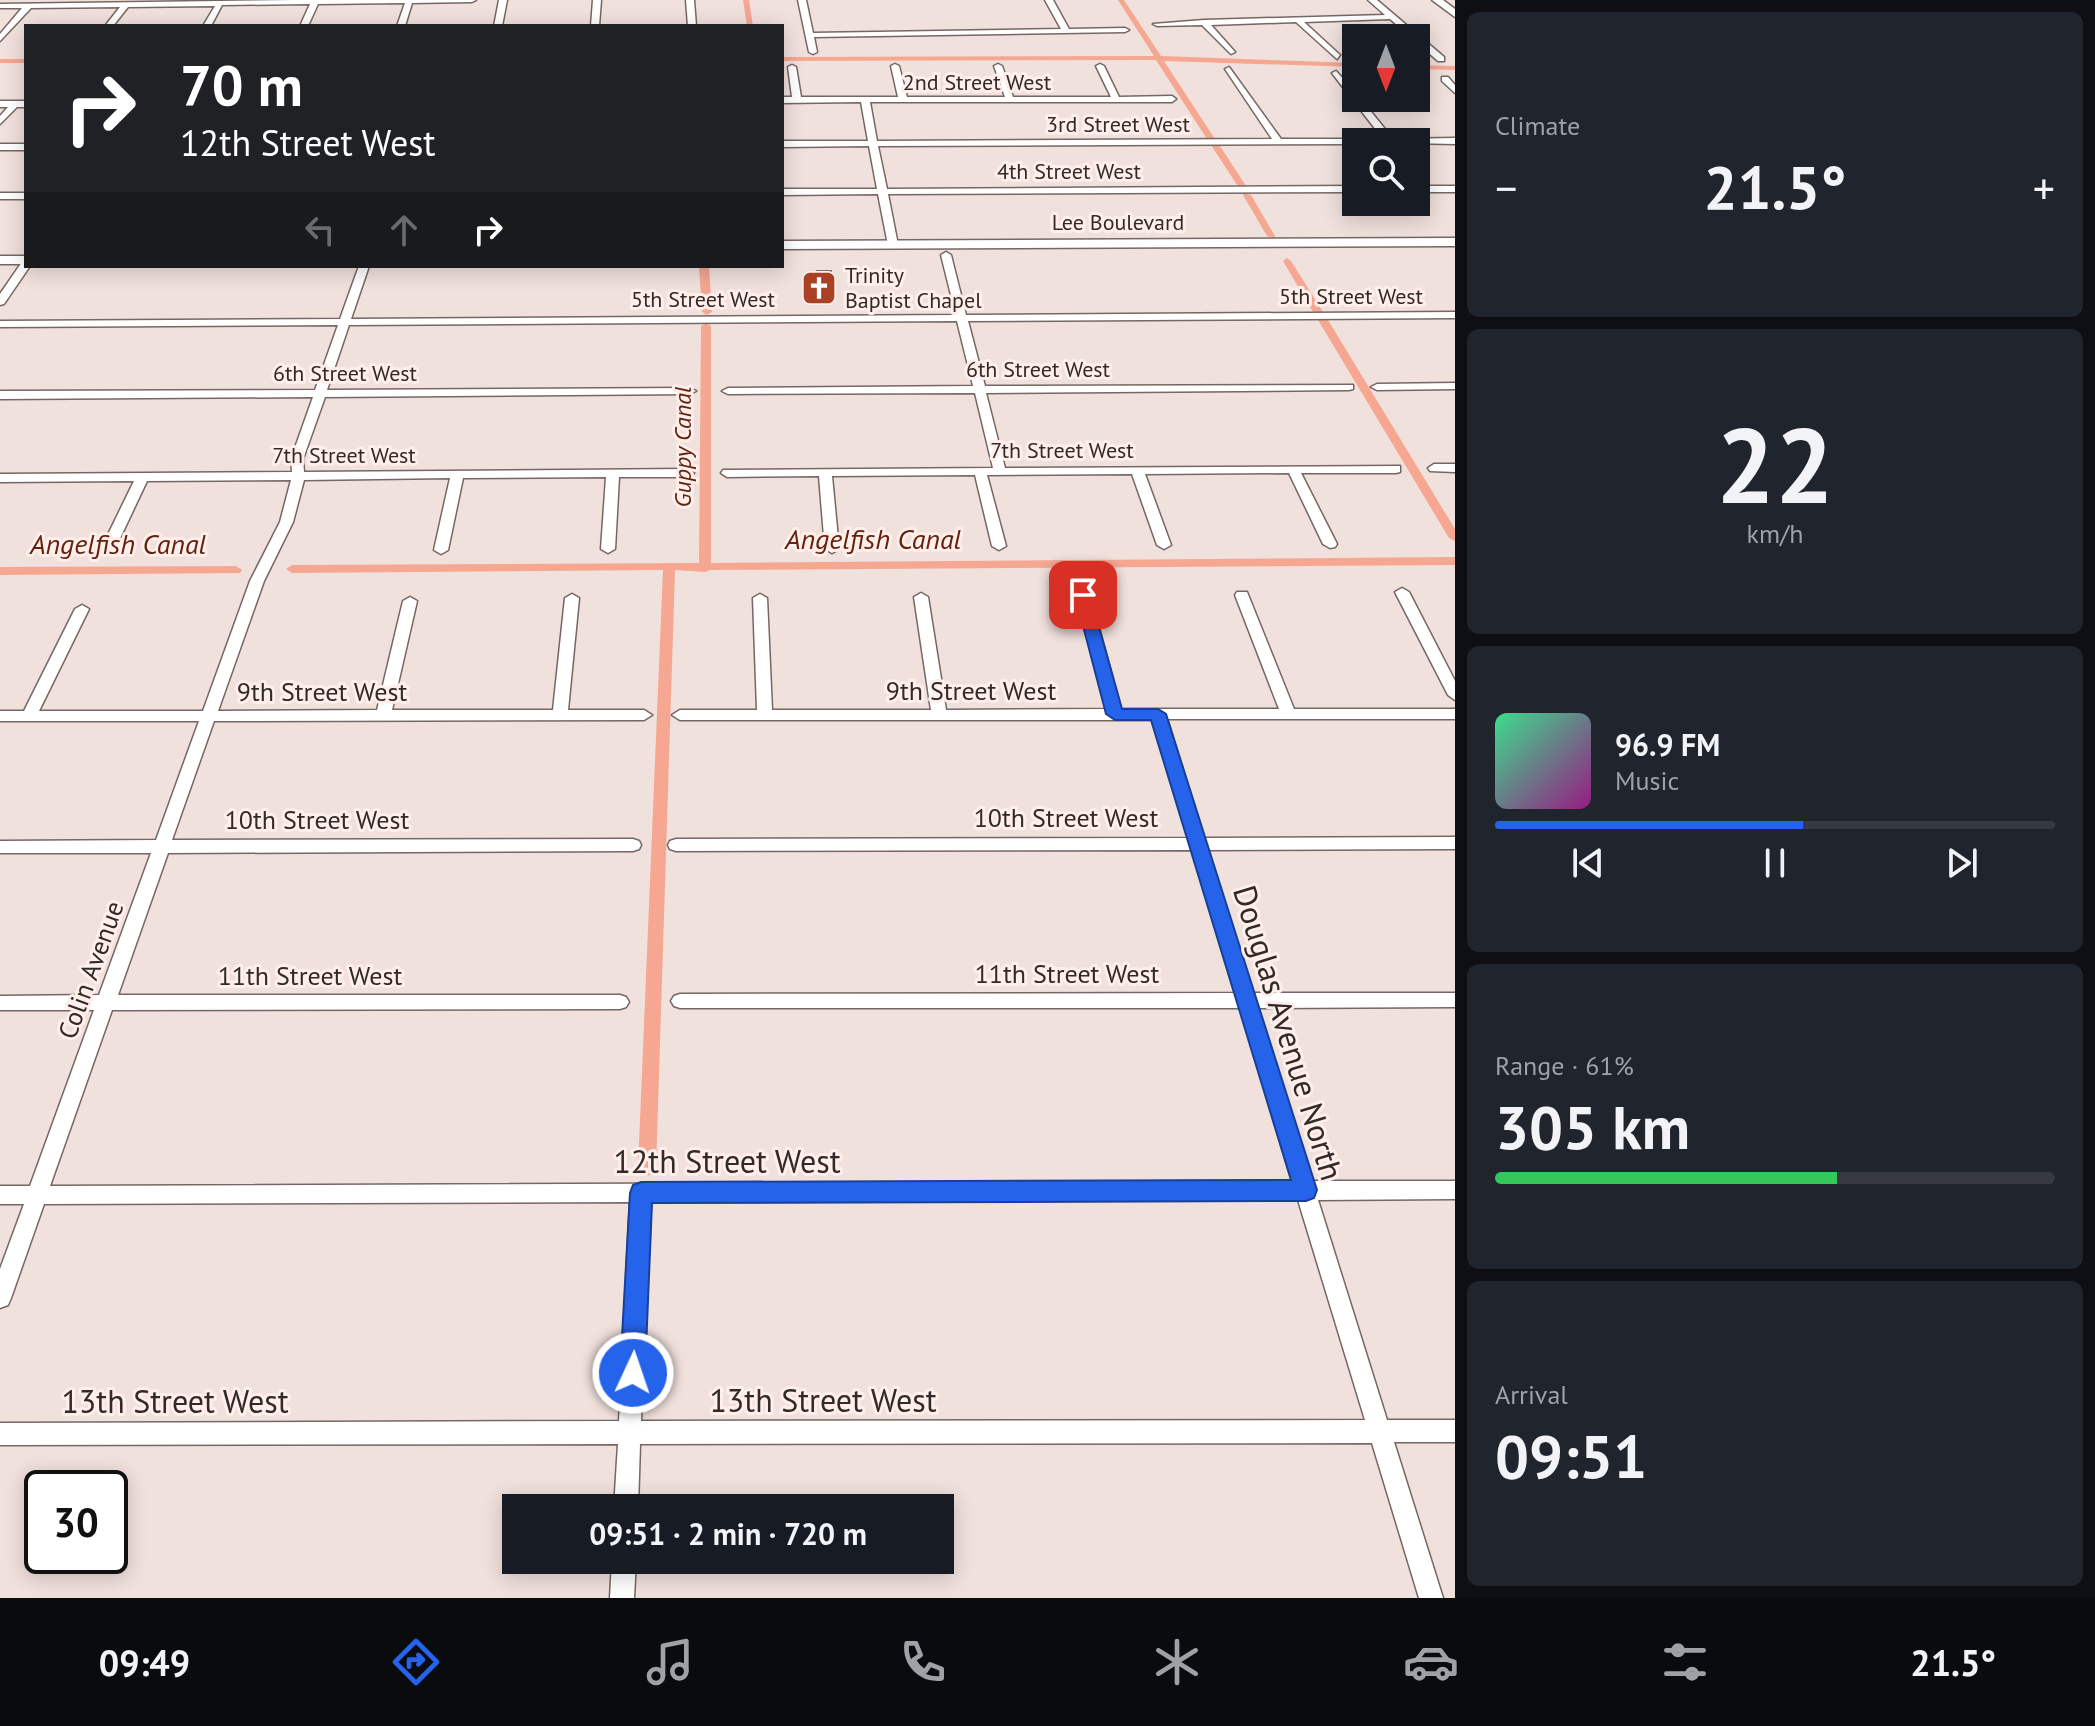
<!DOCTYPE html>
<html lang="en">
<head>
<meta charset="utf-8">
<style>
  body { margin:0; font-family:"PT Sans",sans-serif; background:#20242c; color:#f1f3f6; height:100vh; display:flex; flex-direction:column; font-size:30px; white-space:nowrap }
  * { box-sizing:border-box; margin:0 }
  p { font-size:26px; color:#9ea1a6 }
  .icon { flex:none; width:44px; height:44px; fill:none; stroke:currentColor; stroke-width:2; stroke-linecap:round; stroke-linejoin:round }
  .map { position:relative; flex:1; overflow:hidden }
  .panel { display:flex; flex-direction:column; gap:12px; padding:12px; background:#0d0f14; width:640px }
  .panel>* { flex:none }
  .top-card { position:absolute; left:24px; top:24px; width:760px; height:244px; border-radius:0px; box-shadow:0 4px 20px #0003; background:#202124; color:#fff; overflow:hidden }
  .needle { width:52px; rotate:180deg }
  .buttons { position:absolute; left:1342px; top:24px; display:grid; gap:16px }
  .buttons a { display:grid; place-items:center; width:88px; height:88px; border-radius:0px; background:#171b24; box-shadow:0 4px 20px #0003; font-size:40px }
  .speed { position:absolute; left:24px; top:1470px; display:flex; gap:16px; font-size:40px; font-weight:700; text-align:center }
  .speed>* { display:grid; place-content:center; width:104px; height:104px; border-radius:50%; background:#171b24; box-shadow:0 4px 20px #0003; line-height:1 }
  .speed .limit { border:4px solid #111; border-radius:12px; background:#fff; color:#111 }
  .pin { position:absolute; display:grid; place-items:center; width:68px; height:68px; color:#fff; margin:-34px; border-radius:16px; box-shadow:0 4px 12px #0006 }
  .me { position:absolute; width:88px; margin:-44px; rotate:3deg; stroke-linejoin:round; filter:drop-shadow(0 0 6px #0008) }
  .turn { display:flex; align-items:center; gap:28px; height:168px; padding:0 24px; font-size:36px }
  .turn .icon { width:104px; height:104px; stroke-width:2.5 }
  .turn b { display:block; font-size:56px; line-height:68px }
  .lanes { display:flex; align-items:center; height:76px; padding:0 24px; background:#0003; justify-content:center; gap:40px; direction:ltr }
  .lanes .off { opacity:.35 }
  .big { font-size:60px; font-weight:700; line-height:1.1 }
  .panel .widget { flex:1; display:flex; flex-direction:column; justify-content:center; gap:12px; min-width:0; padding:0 28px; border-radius:12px; background:#20242c }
  .panel .dial { align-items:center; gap:0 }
  .dial b { font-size:104px; line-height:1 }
  .song { display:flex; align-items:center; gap:24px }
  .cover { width:96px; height:96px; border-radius:12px; background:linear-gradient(135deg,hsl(150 70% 55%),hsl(310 70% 35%)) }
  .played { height:8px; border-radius:4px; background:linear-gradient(90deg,#2563eb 55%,#363941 55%) }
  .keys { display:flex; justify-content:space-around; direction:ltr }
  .heat { display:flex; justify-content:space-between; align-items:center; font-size:44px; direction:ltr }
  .charge { height:12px; border-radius:6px; background:linear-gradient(90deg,#34c759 61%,#363941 0) }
  .trip { position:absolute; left:502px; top:1494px; width:452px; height:80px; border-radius:0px; background:#171b24; box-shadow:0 4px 20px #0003; font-weight:700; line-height:80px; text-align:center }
  .dock { display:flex; height:128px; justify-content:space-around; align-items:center; background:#090b0e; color:#9ea1a6 }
  .dock .icon { width:56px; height:56px }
  .dock .active { color:#2563eb }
  .dock b { font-size:36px; color:#f1f3f6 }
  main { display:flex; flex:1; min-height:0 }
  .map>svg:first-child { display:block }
</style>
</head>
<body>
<main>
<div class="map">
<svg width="1455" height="1598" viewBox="0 0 1455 1598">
  <rect width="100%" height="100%" fill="#f1e1dd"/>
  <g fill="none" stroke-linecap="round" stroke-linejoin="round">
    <path fill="#f5a792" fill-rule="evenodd" d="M743,0H749L753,26H747Z
      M1118,0H1124L1161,56L1356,63V67L1164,61L1215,139L1211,141L1207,139L1156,60L782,61V57L1154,56Z
      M0,59H26V63H0Z
      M1416,65L1455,66V70L1416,69Z
      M1212,143H1218L1246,186L1245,188H1239L1211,145Z
      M1244,193L1251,195L1275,236L1274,238L1267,236L1243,195Z
      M1287,258L1291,261L1323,312L1321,314L1313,312L1283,261Z
      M699,266H709L712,312L707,315L702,312Z
      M1320,318L1328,320L1455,529V541L1449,538L1318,320Z
      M706,323L711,326V563L1455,557V565L710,570L705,572L675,570L656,1168L653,1174L647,1176L641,1174L638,1168L663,570L292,573L286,569L292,565L699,563L701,326Z
      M236,566L242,570L240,573L0,575V567Z"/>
    <g stroke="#756763" stroke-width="3">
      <path id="minor" d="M294,0H476L472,2L412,3L405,26H397L405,3L318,4L308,26H300L310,4L222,5L211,26H203L215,6L128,7L113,26H105L120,7L31,8L0,41V34L22,8H0V4Z
        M499,0H507L502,26H494Z
        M593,0H601L599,26H591Z
        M686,0H694L696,26H688Z
        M798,0H806L813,33L1061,29L1045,0H1053L1069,29L1125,28L1129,30L1125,32L814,37L817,52L813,54L809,52Z
        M1368,0H1377L1444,57V61H1438L1416,42V38H1412L1390,19L1304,22L1340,55L1337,59L1296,22L1211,25L1235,52L1231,54L1202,25L1157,26L1153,24L1204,20L1385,15Z
        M895,64L899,66L907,97H1005L994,66L998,64L1002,66L1013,97H1111L1096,66L1100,64L1104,66L1119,97L1172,96L1176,99L1172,102H870L877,141L1272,139L1225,69L1229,67L1281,139H1383L1332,73L1336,71L1356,93V98H1360L1393,139L1455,138V144L1356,142V144L878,146L887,189L1356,186V192L888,194L898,245L893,248L888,245L878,194L782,195V189H877L869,146L782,147V141H868L861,102L782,103V97H792L788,67L792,65L796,67L801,97H898L891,66Z
        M1442,77H1448L1455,85V93L1442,81Z
        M0,101H26V107H17L0,124V116L8,107H0Z
        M0,144H26V150H0Z
        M1416,186H1455V192H1416Z
        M0,193H26V199H0Z
        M946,252L951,255L966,315L1455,312V318L968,321L985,386L1353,385V389L1349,390L986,393L1005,468L1400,466V472L1396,473H1301L1337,544L1335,547L1330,548L1323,544L1289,473L1145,474L1171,545L1164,549L1157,545L1132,474L987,475L1006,546L999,550L992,546L975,475L832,476L839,549L832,553L825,549L819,476L727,477L721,473L723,470L993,468L975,393L728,394L722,391L728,388L973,386L957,321L349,325L327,390L690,388L696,391L690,394L325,397L303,459L304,472L688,469L694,473L688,477H619L615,549L608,553L601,549L606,477L463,478L448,550L441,554L434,550L450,478L304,480L293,522L264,581L218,711L377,710L403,601L410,597L417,601L392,710H553L565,598L572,594L579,598L568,710H644L652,715L644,720L214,721L172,840L633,839L639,841L641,845L639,849L633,851L168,853L118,995H620L626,997L629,1002L626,1007L620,1009L112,1010L50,1186L1292,1181L1240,1008H680L674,1006L671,1001L674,996L680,994L1235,993L1192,850L676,851L670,849L668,845L670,841L676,839L1188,838L1152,720H680L672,715L680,710H757L753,598L760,594L767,598L772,710H931L914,597L921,593L928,597L946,710L1106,709L1076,595L1083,591L1090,595L1121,709H1279L1235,595L1237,592H1247L1294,709H1455V719H1167L1204,838L1455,837V849L1208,850L1253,993H1455V1007L1258,1008L1312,1181H1455V1199L1318,1200L1387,1420H1455V1442H1394L1443,1598H1419L1372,1443L640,1444L638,1508H614L618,1444L0,1445V1423L619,1421L630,1202L44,1204L11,1298L8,1305L0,1308V1269L24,1204H0V1186H30L94,1010H0V996L99,995L151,853H0V841L156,840L199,721H0V711H24L75,609L82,605L89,609L39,711H203L250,581L280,522L291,480L147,481L114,551L107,555L100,551L134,481L0,482V474L292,472L291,459L313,397L0,399V391L315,390L338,325L0,327V321L340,319L359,266H369L351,319L956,315L941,255ZM1298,1200L1365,1420L641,1421L651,1202Z
        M26,261V266H30L4,304L0,305V294L22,262Z
        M1455,383V389L1377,390L1371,387L1377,384Z
        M1434,464H1455V472L1430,471L1428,468Z
        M1402,588L1409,592L1455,681V700L1448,695L1395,592Z
        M612,1560H636L634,1598H610Z"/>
    </g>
    <g stroke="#756763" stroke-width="3">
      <path id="secondary" d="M1432,0H1443L1455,9V17Z
        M1455,238V246L782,249V241Z
        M0,256H26V264H0Z"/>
    </g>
    <use href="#minor" fill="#fff" fill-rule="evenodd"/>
    <use href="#secondary" fill="#fff" fill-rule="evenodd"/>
  </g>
  <path fill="#9c8f8a" d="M817,271L832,282L831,292H817Z"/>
  <path fill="#b5a6a1" stroke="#7f7471" stroke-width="2" d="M817,271H831L832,282H818Z"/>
  <path fill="#2563eb" stroke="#184099" stroke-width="2" d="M1083,590L1090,595L1122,709H1158L1166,714L1317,1190L1314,1198L1306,1201L652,1203L645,1373L641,1382L633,1385L624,1382L620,1373L630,1193L633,1185L641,1182L1291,1180L1151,720H1115L1106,714L1075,595Z"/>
  <defs>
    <g id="church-square" transform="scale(1.8)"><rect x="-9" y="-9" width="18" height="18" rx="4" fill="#aa4124" stroke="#ffeeea"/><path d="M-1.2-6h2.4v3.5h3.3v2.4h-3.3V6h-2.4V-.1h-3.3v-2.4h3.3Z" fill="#fff"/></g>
  </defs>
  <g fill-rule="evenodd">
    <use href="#church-square" x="819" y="288"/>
  </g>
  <g text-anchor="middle" stroke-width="6" stroke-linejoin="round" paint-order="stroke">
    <g font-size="22" fill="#302a28" stroke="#ffeeea">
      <text x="977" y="90">2nd Street West</text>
      <text x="1118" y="132">3rd Street West</text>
      <text x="1069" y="179">4th Street West</text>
      <text x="1118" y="230">Lee Boulevard</text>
      <text x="1351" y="304">5th Street West</text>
      <text x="703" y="307">5th Street West</text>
      <text x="1038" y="377">6th Street West</text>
      <text x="345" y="381">6th Street West</text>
      <text x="1062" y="458">7th Street West</text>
      <text x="344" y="463">7th Street West</text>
    </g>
    <g font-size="22" fill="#302a28" stroke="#ffeeea" text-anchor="start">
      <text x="845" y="283">Trinity<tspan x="845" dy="25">Baptist Chapel</tspan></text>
    </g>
    <g font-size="24" font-style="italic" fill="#64210d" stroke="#ffeeea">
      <text transform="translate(683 447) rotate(-90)" y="8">Guppy Canal</text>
    </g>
    <g font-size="26" fill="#302a28" stroke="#ffeeea">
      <text x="971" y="700">9th Street West</text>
      <text x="322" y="701">9th Street West</text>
      <text x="1066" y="827">10th Street West</text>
      <text x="317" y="829">10th Street West</text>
      <text transform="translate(91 970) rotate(-70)" y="9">Colin Avenue</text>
      <text x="1067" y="983">11th Street West</text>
      <text x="310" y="985">11th Street West</text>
    </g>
    <g font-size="28" font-style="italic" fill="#64210d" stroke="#ffeeea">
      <text x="873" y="549">Angelfish Canal</text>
      <text x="118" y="554">Angelfish Canal</text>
    </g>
    <g font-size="32" fill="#302a28" stroke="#ffeeea">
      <text transform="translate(1288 1033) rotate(73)" y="11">Douglas Avenue North</text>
      <text x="727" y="1173">12th Street West</text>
      <text x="823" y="1412">13th Street West</text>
      <text x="175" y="1413">13th Street West</text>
    </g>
  </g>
</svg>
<div class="buttons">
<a><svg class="needle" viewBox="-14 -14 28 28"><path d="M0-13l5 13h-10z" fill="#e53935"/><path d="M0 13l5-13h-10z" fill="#9ea1a6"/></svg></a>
<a><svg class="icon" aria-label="search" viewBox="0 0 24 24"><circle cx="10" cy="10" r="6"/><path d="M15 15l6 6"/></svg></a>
</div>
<div class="speed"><div class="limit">30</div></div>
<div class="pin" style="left:1083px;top:595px;background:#d93025"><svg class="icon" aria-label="arrive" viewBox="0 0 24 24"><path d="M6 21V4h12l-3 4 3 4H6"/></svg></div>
<svg class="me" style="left:633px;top:1373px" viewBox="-20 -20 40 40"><circle r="17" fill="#2563eb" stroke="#fff" stroke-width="3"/><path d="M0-11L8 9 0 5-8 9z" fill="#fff"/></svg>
<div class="trip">09:51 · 2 min · 720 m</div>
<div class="top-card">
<div class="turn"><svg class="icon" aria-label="right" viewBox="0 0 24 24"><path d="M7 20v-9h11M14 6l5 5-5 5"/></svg><div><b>70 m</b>12th Street West</div></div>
<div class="lanes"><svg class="icon off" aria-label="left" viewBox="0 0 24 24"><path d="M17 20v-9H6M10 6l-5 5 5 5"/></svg><svg class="icon off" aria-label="ahead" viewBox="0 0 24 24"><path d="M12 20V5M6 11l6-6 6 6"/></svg><svg class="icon" aria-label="right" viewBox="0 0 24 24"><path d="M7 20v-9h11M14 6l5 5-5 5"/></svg></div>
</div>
</div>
<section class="panel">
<div class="widget"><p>Climate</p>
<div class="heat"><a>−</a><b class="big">21.5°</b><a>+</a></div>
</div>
<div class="widget dial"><b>22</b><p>km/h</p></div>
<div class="widget">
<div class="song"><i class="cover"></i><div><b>96.9 FM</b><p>Music</p></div></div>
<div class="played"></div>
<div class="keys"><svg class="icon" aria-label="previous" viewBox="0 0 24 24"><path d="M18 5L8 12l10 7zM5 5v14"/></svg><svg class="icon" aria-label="pause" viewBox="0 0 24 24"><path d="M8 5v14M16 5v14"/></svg><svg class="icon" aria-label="next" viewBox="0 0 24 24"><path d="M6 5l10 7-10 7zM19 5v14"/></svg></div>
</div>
<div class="widget"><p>Range · 61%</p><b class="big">305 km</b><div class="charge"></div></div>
<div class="widget"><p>Arrival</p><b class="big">09:51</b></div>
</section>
</main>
<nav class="dock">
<b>09:49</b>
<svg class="icon active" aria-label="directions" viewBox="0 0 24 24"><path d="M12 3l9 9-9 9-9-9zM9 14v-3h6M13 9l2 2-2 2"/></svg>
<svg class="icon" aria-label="music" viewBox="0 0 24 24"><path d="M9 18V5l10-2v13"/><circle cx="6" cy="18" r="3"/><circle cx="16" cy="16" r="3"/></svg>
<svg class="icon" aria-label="phone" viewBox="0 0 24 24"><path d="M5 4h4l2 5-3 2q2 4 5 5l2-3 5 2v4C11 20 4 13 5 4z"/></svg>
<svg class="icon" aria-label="climate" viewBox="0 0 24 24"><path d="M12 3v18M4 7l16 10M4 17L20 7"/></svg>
<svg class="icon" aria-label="car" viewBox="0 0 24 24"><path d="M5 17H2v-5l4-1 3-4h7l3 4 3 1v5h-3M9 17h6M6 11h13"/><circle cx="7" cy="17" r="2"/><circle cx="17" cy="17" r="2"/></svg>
<svg class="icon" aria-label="filters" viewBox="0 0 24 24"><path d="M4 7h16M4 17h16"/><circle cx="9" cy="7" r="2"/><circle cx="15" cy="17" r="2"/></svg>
<b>21.5°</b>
</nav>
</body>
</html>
